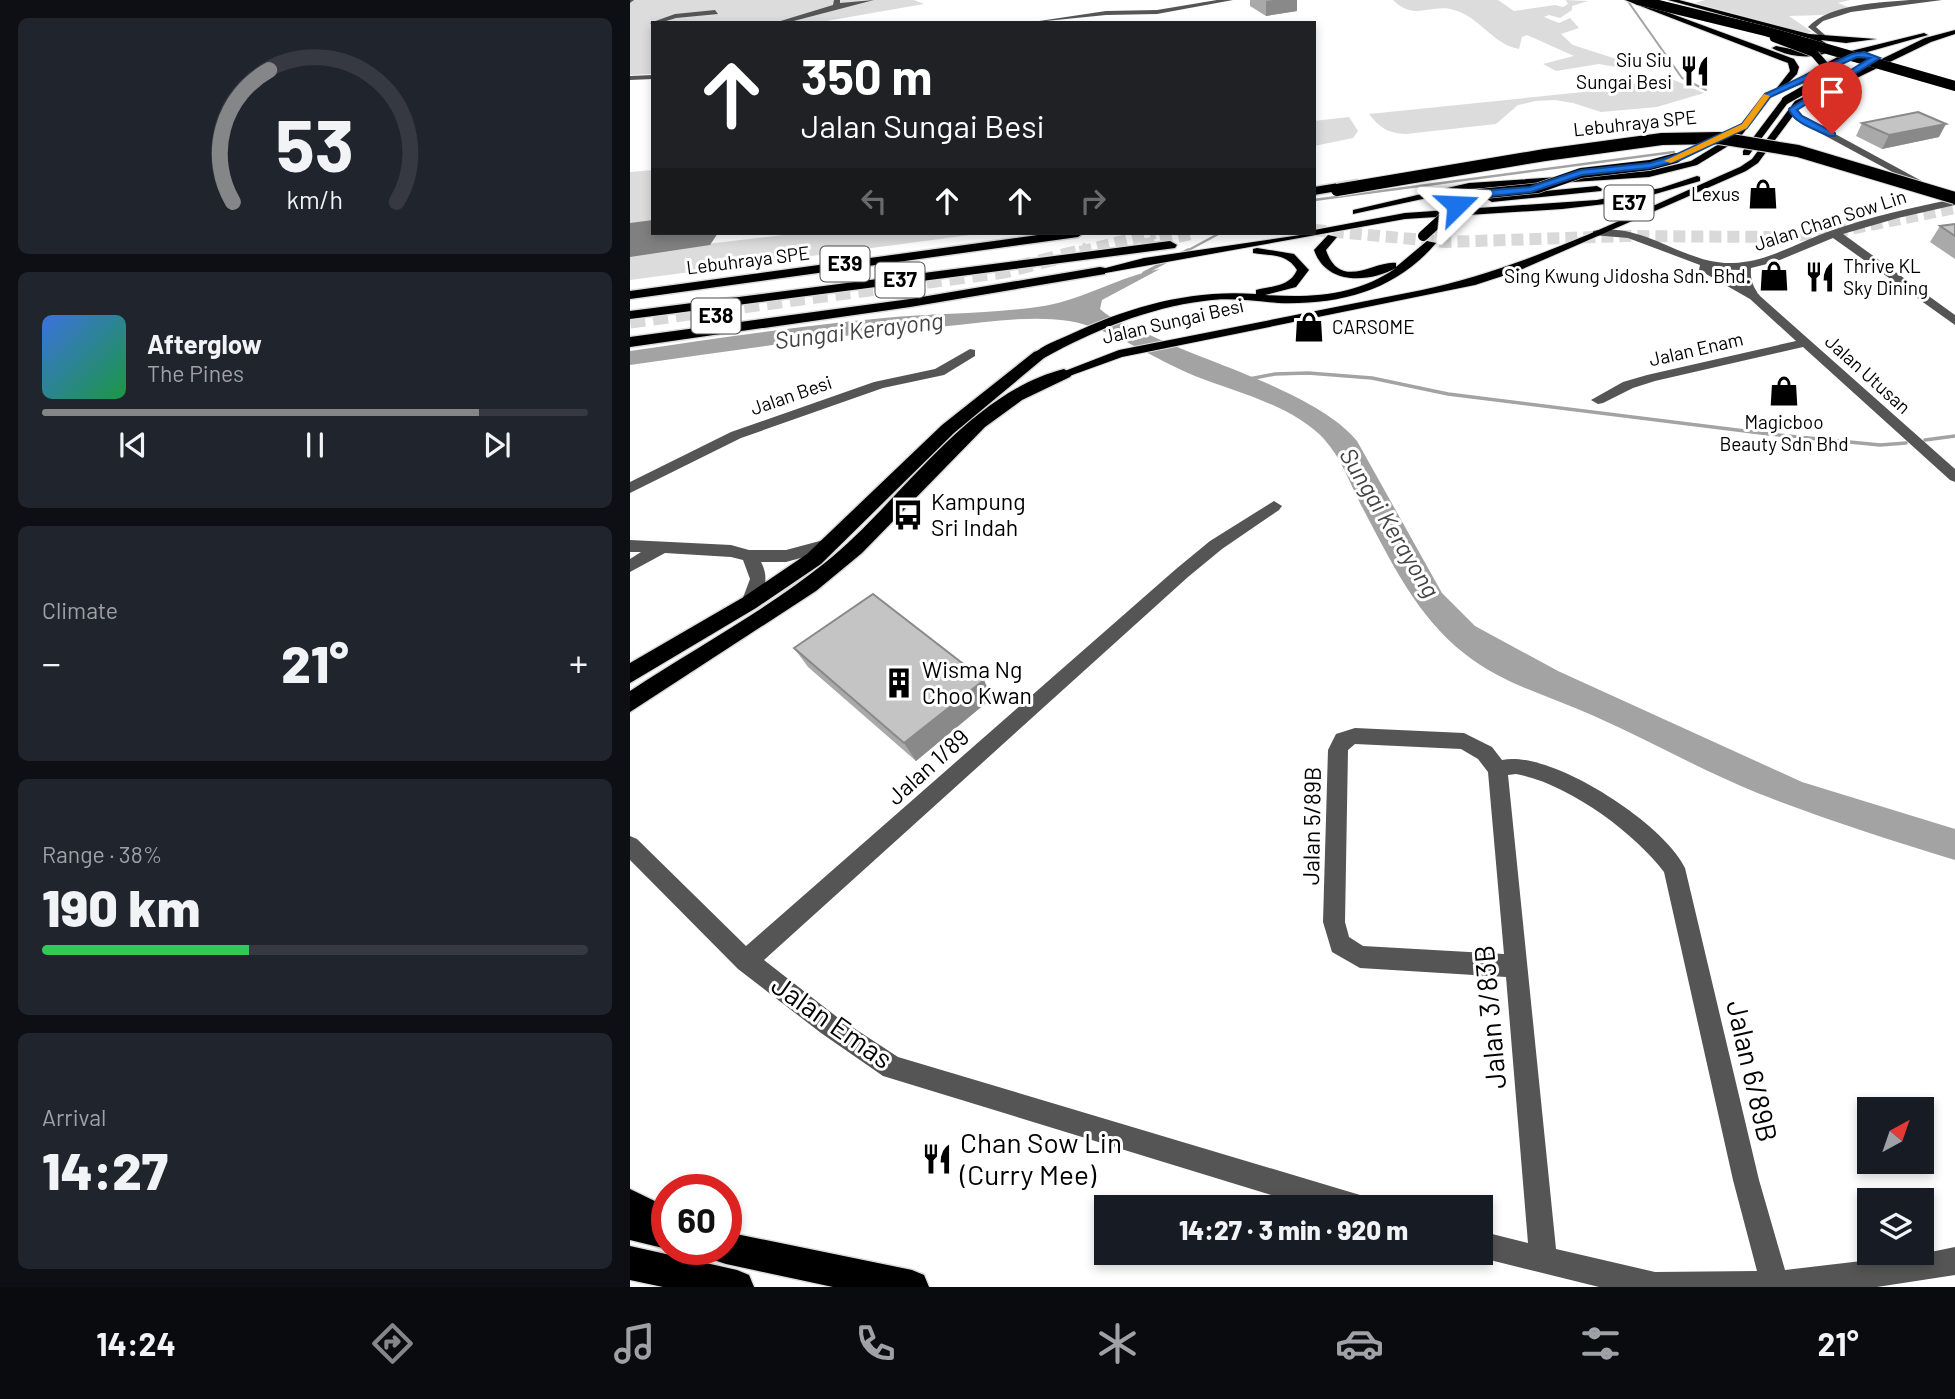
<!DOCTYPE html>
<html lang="en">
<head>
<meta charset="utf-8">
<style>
  body { margin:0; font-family:Barlow,sans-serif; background:#20242c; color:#f1f3f6; height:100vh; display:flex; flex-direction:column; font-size:26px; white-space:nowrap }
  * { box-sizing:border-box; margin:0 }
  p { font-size:23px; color:#9ea1a6 }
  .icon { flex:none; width:38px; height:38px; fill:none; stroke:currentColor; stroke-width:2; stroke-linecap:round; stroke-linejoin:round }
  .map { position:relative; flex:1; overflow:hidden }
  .panel { display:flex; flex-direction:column; gap:18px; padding:18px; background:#0d0f14; width:630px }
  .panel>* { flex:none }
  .top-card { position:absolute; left:21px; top:21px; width:665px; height:214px; border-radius:0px; box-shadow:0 4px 10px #0003; background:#202124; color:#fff; overflow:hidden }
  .needle { width:46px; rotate:40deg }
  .fabs { position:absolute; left:1227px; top:1097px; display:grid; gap:14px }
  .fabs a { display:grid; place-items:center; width:77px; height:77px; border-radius:0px; background:#171b24; box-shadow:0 4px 10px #0003; font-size:35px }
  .speed { position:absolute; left:21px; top:1174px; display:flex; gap:14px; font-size:35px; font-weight:700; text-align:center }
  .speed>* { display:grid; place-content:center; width:91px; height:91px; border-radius:50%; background:#171b24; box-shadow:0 4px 10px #0003; line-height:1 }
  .speed .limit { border:10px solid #d22; background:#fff; color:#111 }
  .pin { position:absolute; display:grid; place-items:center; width:60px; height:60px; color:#fff; margin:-72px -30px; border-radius:50% 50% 50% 0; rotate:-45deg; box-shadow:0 0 7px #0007 }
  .pin .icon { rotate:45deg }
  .me { position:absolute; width:77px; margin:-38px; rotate:69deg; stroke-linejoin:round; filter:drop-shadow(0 0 5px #0008) }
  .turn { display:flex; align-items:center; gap:24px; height:147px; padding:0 35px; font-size:32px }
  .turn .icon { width:91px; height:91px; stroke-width:2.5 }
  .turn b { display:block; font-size:49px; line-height:60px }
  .lanes { display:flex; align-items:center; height:66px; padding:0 35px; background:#0003; justify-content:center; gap:35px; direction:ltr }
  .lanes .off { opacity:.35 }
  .big { font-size:52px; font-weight:800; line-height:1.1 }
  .panel .tile { flex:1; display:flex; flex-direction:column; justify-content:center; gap:10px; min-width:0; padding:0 24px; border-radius:10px; background:#20242c }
  .panel .dial { align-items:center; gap:0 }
  .dial svg { height:182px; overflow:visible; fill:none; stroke:#363941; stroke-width:7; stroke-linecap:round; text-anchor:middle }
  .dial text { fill:#f1f3f6; stroke:none }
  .song { display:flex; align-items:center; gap:21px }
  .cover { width:84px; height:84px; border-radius:10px; background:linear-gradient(135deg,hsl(220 70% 55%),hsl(140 70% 35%)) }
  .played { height:7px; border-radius:4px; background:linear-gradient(90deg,#858687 80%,#363941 80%) }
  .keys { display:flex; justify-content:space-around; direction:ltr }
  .heat { display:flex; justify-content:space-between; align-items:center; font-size:38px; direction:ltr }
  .charge { height:10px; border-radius:5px; background:linear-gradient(90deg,#34c759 38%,#363941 0) }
  .trip { position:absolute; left:464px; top:1195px; width:399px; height:70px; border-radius:0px; background:#171b24; box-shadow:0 4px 10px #0003; font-weight:800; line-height:70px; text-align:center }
  .tabs { display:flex; height:112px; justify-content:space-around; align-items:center; background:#090b0e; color:#9ea1a6 }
  .tabs .icon { width:49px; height:49px }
  .tabs .active { color:#858687 }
  .tabs b { font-size:32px; color:#f1f3f6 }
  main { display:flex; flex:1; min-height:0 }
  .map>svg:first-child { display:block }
</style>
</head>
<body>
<main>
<section class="panel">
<div class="tile dial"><svg viewBox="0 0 100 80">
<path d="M14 69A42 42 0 1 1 86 69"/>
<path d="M14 69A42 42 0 0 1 30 11" stroke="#858687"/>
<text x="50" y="56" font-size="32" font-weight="700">53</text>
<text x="50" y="72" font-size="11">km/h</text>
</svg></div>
<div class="tile">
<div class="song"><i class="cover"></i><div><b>Afterglow</b><p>The Pines</p></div></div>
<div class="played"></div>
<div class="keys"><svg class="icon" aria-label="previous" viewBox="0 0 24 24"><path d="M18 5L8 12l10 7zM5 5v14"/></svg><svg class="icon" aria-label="pause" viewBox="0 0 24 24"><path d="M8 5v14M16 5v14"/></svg><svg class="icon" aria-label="next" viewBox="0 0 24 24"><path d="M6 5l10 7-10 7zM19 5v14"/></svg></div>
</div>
<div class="tile"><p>Climate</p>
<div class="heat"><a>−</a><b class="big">21°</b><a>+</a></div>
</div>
<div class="tile"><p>Range · 38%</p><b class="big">190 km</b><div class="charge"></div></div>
<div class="tile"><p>Arrival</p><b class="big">14:27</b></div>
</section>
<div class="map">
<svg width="1325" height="1287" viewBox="0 0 1325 1287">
  <rect width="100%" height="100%" fill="#fff"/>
  <path fill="#dcdcdc" d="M0,0H284L294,4L185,23H23V74L0,75Z
    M763,0H868L884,11L925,5L933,7L938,4L936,0L958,1L942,6V10L930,18L919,15L914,17L929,23L940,18L949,28L931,34L943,45L1005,65L997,69L969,64L926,71L913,64L944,56L897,35L892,37L889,49C862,44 850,17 824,10C800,3 785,22 763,0Z
    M1075,0H1220L1208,3L1218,7L1194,15L1159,16L1182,32L1177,33L1065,3Z
    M1037,77L1074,93L1027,107L971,112L943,103L925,100L906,101L888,105L866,124L776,134C758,133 750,128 739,114L983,89Z
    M719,117L728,131L723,138L684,146V121Z
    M23,170V224L0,227V172Z
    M171,233H355L0,280V253Z"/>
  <path fill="#a3a3a3" d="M530,269L472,300L470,309C484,322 505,328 522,336C579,363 689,394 727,441L812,593L845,626L928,671L1172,782L1325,829V860C1260,840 1194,819 1130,794C1073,771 1020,741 964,716C920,696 874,685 835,654C785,615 760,559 731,505C719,482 712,459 694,439C662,405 608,393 565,376C525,360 481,328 439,321C400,315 357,322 318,326C211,334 106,350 0,365V351C84,339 169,326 254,318C307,313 361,314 414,306C455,299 490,276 530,269Z"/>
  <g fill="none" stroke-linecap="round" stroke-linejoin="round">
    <path stroke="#a3a3a3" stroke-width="2" d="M997,0L1052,78L1076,90"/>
    <path stroke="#a3a3a3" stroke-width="2.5" d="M684,200L1044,152
      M555,252L590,233"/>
    <path stroke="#a3a3a3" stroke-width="3.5" d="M551,254L558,250
      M514,273L537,261
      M614,380L645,374L678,373L742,378L818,394L1139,434L1250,445L1276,443
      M1295,440L1325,436"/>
    <path fill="#808080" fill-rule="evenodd" d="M23,220V233H88L80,245L0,257V223Z"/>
    <path stroke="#d9d9d9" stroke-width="12" stroke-dasharray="12 6" stroke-linecap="butt" d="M684,230L816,242L996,236L1148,237L1205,232L1325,208
      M513,245L565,233
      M450,252L525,233"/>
    <path stroke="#d9d9d9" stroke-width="15" stroke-dasharray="15 8" stroke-linecap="butt" d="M0,321L374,271L457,250"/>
    <g stroke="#dbdbdb" stroke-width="2">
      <path id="major" d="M995,0H1004L1164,59L1169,67L1167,74L1157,84L1217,52L1294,33L1298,35L1223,56L1185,78L1141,97L1108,140L1067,165L1019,177L839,189L723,214V210L839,183L1019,171L1061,161L1102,136L1135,93L1146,89L1160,71L1158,63Z
        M1038,0H1049L1179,34L1246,39L1216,43L1191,40L1201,47V51C1183,60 1159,57 1142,48L1146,46L1172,51L1193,49L1181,39Z
        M1325,30V34L1301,42L1171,105L1128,163L1116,171L888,271L845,285L492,357L434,378L427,374L489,350L792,290C903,266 1006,212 1110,167L1122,159L1165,101L1295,38Z
        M1153,98L1160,100L1119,155H1113V151Z
        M1067,176L1070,177V181L1001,201L932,209L775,219L470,274L464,271L514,258L684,233V230L775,213L967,200L1031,188Z
        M967,186L972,189L971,191L862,202L857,199L862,196Z
        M698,235L707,237L696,250C710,292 745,260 766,263V267L797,241L806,243C766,291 709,305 648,303C623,301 598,297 574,301C517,308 463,331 414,358L409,359L403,355C412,345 428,340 441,334C498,307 561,289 626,294V290C641,286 660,287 667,270C657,253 640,256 623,253V249L627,248L664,254L679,270L666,287L635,295C682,298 726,296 766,268C738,283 696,285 684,250Z"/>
    </g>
    <g stroke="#dbdbdb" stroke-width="3">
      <path id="highway" d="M727,180L733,184L731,187L684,195V187Z
        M422,233H454L448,237L0,299V291Z
        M540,241L547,245L545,248L0,319V311Z
        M470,267L475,268V274L280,307L0,347V337L280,299Z
        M409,350L417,355L414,358L324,433L191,564L126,608L0,683V663L112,598L177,554L312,425L404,352Z
        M434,369L442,374L440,377L392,400L355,427L232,553L186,591L0,712V691C65,648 135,611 196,562C271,502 336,394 434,369Z
        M0,1189L37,1207V1249L0,1240Z
        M96,1232L282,1270L294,1275L299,1287H203L96,1264L84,1260L80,1250H96Z
        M0,1246L107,1270L119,1275L124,1287H33L0,1280Z"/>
    </g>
    <path fill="#555" fill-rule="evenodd" d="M0,0H4L0,3Z
      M204,0H210V3L244,0L156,23H144L203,5Z
      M587,0H603L527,14L476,15L396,23L476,11L527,10Z
      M1280,0H1312L1221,12L1193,21L1186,27L1195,35L1191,37L1178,27C1202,3 1248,3 1280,0Z
      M85,10L88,14L46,18L23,25L20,23L45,14Z
      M23,75V79L0,80V76Z
      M1159,107H1165L1172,116L1312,192L1303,194L1166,120L1160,114Z
      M1325,199V205L1268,218L1213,234L1325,315V325L1203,238L1145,262L1121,268C1120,280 1123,287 1130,296L1325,469V482L1320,480L1173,347L1025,381L1003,388L973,403L968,404L961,400L993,382L1017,375L1166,341L1120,299L1069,270L1070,265L998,238L963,235V231C1014,221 1054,265 1103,263C1138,262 1168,242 1200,231C1240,217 1283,207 1325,199ZM1082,269L1110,270L1111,285Z
      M340,349L345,350V356L314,375L253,388L111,438L0,493V482L101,432L244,382L305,369Z
      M644,501L652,506L649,510L592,549L558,577L134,960L207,1017L268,1057L730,1195L739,1199L743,1208H684L253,1076L191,1033L108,969L0,860V836L7,839L116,946L546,569L580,541Z
      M201,538L207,540L209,544L207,548L156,562H131C140,579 134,591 125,607L119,609L111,603L120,579L113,560L101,557L35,553L0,572V559L11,552H0V540L101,545L119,550H156Z
      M725,728L834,733L862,747L872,760C920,749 1035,824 1055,868L1129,1180L1155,1270L1291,1254L1325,1247V1275L1247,1287H969L840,1255L850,1253V1231L898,1243L876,977L730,968L702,952L693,922L698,750L706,734ZM725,744L831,749L848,759L858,772L874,954L733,946L719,937L715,922L718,750ZM886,774C937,783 1004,832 1034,872L1103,1180L1127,1271L1025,1272L926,1249L878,775Z"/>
    <use href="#major" fill="#000" fill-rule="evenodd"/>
    <use href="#highway" fill="#000" fill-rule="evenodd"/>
    <g stroke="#dbdbdb" stroke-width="9" stroke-linecap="butt">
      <path id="major-bridge-far1" d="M1144,38L1184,53L1197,68L1186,83L1156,100"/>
    </g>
    <g stroke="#dbdbdb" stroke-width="11" stroke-linecap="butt">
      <path id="major-bridge" d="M793,236L827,205L849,194L908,188L951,173L1020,165L1046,158"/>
    </g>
    <g stroke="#dbdbdb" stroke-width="10" stroke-linecap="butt">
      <path id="highway-bridge-far1" d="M1008,0L1135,31L1325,86"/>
    </g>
    <g stroke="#dbdbdb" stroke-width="14" stroke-linecap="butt">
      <path id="highway-bridge" d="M707,190L915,155L1032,139L1089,138L1168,151L1325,198"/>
    </g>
    <use href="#major-bridge-far1" stroke="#000" stroke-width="8"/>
    <use href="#major-bridge" stroke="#000" stroke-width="10"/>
    <use href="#highway-bridge-far1" stroke="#000" stroke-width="10"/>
    <use href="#highway-bridge" stroke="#000" stroke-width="12"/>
  </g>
  <path fill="#a9a9a9" d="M620,0H667V11L636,16L620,6Z
    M1232,123L1309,137L1252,149L1226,136Z
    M1325,224V259L1300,242L1310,226Z
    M164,648L362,698L286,761L178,667Z"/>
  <path fill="#898989" d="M643,0H667V11L636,16V1Z
    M1316,124L1309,137L1252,149L1259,135Z
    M354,680L362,698L286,761L274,743Z"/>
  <path fill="#c4c4c4" stroke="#898989" stroke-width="2" d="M1288,112L1316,124L1259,135L1232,123Z
    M1325,224V236L1310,226Z
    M243,594L354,680L274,743L164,648Z"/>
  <path fill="#1a73e8" stroke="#114b97" stroke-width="2" d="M1234,52L1250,58L1167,110L1172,116L1205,133V136H1199C1187,130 1163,123 1159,109L1240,58L1227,57L1140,97L1117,128L1050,160L1020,168L952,175L901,192L851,197L827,208L822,205L849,191L900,187L951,170L1020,163L1043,156L1112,124L1135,94L1222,54Z"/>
  <path fill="#f59e0b" d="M1134,94L1140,96L1117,128L1041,163L1034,161L1112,124Z"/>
  <defs>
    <g id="restaurant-bare" transform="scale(2.415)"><path d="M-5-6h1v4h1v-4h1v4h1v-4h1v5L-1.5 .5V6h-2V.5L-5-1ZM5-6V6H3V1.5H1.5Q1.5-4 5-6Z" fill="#000" stroke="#fff" stroke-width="2.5" paint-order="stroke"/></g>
    <g id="shop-bare" transform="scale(2.415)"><path d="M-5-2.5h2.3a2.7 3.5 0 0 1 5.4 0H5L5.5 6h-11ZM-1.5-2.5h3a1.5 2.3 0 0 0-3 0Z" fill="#000" stroke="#fff" stroke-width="2.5" paint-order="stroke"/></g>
    <g id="bus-bare" transform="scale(2.415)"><path d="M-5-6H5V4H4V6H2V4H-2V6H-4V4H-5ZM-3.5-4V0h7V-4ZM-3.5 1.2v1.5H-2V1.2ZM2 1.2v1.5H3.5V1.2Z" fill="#000" stroke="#fff" stroke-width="2.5" paint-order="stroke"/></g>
    <g id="building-bare" transform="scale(2.415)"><path d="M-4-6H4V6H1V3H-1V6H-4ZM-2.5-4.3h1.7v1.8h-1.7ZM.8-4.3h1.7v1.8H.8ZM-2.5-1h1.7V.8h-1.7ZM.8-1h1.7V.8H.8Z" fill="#000" stroke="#fff" stroke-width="2.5" paint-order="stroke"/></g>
  </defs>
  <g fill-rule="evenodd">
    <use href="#restaurant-bare" x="1065" y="71"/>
    <use href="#shop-bare" x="1133" y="194"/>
    <use href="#shop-bare" x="1144" y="276"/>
    <use href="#restaurant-bare" x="1190" y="277"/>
    <use href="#shop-bare" x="679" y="327"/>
    <use href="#shop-bare" x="1154" y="391"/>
    <use href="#bus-bare" x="278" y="515"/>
    <use href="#building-bare" x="269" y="683"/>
    <use href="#restaurant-bare" x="307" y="1159"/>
  </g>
  <g text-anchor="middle" stroke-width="6" stroke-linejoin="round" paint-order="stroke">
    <g font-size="19" fill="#000" stroke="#fff" text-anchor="end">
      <text x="1042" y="67">Siu Siu<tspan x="1042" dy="22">Sungai Besi</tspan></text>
      <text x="1110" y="201">Lexus</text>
      <text x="1213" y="273" text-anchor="start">Thrive KL<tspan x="1213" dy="22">Sky Dining</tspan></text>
      <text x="1121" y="283">Sing Kwung Jidosha Sdn. Bhd.</text>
      <text x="702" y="334" text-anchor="start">CARSOME</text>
      <text x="1154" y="429" text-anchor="middle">Magicboo<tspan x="1154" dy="22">Beauty Sdn Bhd</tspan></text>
    </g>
    <g font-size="19" fill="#000" stroke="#fff">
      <text transform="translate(1005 123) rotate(-6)" y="7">Lebuhraya SPE</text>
      <text transform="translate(1200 220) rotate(-18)" y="7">Jalan Chan Sow Lin</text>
      <text transform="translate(118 260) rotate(-7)" y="7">Lebuhraya SPE</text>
      <text transform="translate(543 321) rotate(-13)" y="7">Jalan Sungai Besi</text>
      <text transform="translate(1066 349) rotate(-13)" y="7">Jalan Enam</text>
      <text transform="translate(1238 374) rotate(42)" y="7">Jalan Utusan</text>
      <text transform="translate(161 395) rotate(-19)" y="7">Jalan Besi</text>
    </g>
    <g fill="#fff" stroke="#4c4c4c" stroke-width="2">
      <rect x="974.5" y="185.5" width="49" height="35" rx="5"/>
      <rect x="190.5" y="246.5" width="49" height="35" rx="5"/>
      <rect x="245.5" y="262.5" width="49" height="35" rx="5"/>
      <rect x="61.5" y="298.5" width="49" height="35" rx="5"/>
    </g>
    <g font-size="21" font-weight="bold" fill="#000">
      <text x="999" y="210">E37</text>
      <text x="215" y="271">E39</text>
      <text x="270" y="287">E37</text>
      <text x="86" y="323">E38</text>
    </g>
    <g font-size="23" fill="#000" stroke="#fff" text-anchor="start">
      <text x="301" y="510">Kampung<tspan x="301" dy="26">Sri Indah</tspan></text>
      <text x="292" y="678">Wisma Ng<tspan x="292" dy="26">Choo Kwan</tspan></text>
    </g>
    <g font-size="23" fill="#000" stroke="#fff">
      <text transform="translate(298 767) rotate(-42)" y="8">Jalan 1/89</text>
      <text transform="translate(682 826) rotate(-89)" y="8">Jalan 5/89B</text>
    </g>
    <g font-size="24" font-style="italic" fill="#444" stroke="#fff">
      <text transform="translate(229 331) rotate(-7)" y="8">Sungai Kerayong</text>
      <text transform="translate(759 523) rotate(59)" y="8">Sungai Kerayong</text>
    </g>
    <g font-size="28" fill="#000" stroke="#fff">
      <text transform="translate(860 1017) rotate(-95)" y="10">Jalan 3/83B</text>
      <text transform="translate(202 1022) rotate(35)" y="10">Jalan Emas</text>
      <text transform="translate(1122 1071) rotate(77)" y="10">Jalan 6/89B</text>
    </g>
    <g font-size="28" fill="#000" stroke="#fff" text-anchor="start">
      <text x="330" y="1153">Chan Sow Lin<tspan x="330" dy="32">(Curry Mee)</tspan></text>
    </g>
  </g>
</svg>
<div class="fabs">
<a><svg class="needle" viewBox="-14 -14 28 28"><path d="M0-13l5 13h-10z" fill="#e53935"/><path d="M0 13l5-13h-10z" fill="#9ea1a6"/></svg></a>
<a><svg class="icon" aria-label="layers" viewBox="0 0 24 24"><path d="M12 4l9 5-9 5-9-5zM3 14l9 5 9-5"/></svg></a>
</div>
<div class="speed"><div class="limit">60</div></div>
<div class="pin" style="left:1202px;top:134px;background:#d93025"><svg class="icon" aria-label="arrive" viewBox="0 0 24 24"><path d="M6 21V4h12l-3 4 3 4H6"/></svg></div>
<svg class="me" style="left:827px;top:205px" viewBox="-20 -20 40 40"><path d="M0-17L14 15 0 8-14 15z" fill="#1a73e8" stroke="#fff" stroke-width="4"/></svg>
<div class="trip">14:27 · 3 min · 920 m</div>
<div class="top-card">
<div class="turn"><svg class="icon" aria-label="ahead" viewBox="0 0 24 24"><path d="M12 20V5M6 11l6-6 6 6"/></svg><div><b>350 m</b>Jalan Sungai Besi</div></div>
<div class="lanes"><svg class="icon off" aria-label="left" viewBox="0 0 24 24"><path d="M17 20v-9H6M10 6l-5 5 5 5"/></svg><svg class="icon" aria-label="ahead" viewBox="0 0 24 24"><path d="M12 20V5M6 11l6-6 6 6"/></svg><svg class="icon" aria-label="ahead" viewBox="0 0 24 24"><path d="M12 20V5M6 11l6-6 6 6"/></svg><svg class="icon off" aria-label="right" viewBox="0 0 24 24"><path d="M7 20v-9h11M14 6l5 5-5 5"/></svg></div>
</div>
</div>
</main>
<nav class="tabs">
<b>14:24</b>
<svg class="icon active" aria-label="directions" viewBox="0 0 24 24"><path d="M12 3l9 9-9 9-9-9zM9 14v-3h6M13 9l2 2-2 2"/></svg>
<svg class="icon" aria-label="music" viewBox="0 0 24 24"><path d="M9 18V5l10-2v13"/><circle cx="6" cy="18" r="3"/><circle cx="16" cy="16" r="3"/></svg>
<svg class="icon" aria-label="phone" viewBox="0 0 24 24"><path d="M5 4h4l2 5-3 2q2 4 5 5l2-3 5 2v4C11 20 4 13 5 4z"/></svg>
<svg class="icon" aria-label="climate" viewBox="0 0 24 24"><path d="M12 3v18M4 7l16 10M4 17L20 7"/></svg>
<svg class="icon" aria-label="car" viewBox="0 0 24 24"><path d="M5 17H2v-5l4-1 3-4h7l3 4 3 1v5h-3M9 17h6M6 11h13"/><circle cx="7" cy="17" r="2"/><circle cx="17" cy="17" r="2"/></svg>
<svg class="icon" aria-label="filters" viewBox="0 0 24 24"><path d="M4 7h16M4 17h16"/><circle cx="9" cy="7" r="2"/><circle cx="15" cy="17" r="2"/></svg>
<b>21°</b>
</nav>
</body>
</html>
